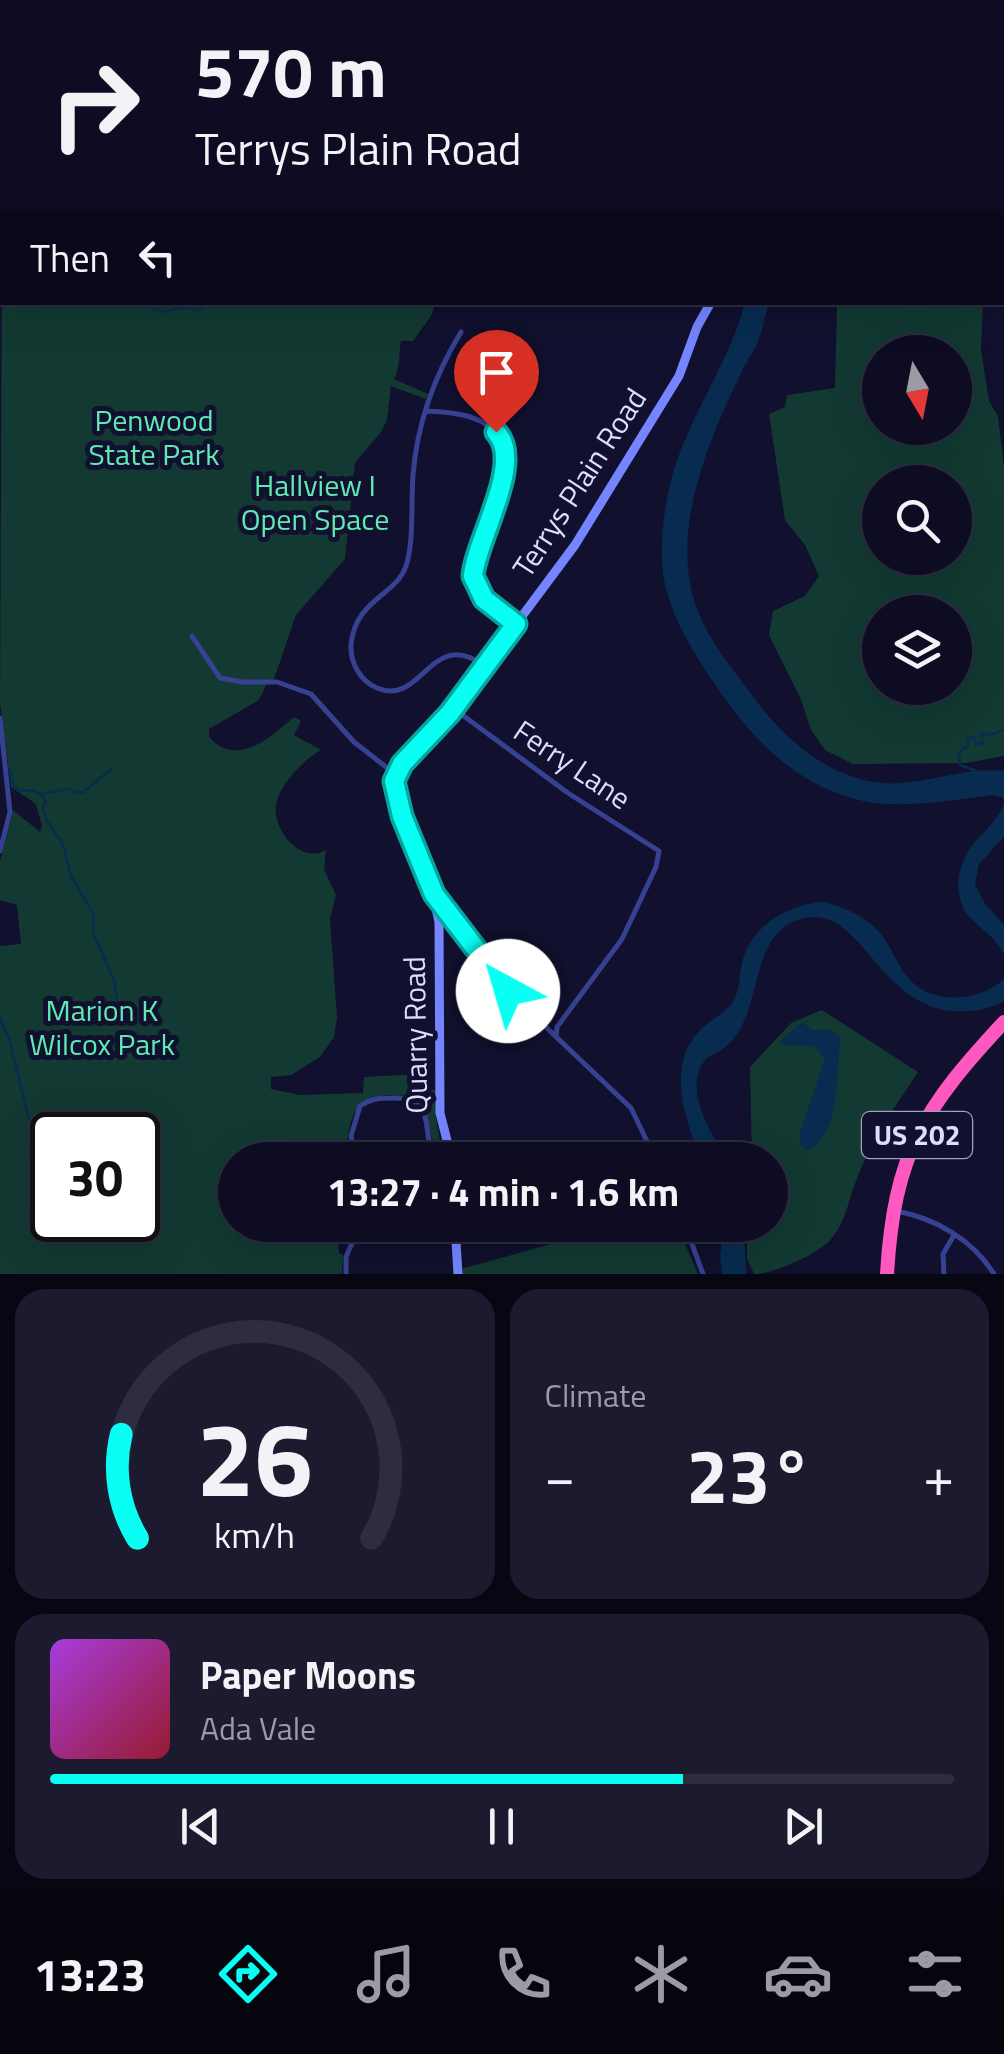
<!DOCTYPE html>
<html lang="en">
<head>
<meta charset="utf-8">
<style>
  body { margin:0; font-family:"Titillium Web",sans-serif; background:#1b1a2f; color:#f1f3f6; height:100vh; display:flex; flex-direction:column; font-size:38px; white-space:nowrap }
  * { box-sizing:border-box; margin:0 }
  p { font-size:32px; color:#9a9ba5 }
  .icon { flex:none; width:55px; height:55px; fill:none; stroke:currentColor; stroke-width:2; stroke-linecap:round; stroke-linejoin:round }
  .map { position:relative; height:1274px; overflow:hidden }
  .side { display:flex; flex-direction:column; gap:15px; padding:15px; background:#070713; flex:1 }
  .side>* { flex:none }
  .banner { position:absolute; left:0px; top:0px; width:1005px; height:305px; box-shadow:0 10px 40px #0002,0 0 0 2px #2d2c40; background:#0d0c22; color:#f1f3f6; overflow:hidden }
  .needle { width:65px; rotate:170deg }
  .fabs { position:absolute; left:862px; top:335px; display:grid; gap:20px }
  .fabs a { display:grid; place-items:center; width:110px; height:110px; border-radius:50%; background:#0d0c22; box-shadow:0 10px 40px #0002,0 0 0 2px #2d2c40; font-size:50px }
  .speed { position:absolute; left:30px; top:1112px; display:flex; gap:20px; font-size:50px; font-weight:700; text-align:center }
  .speed>* { display:grid; place-content:center; width:130px; height:130px; border-radius:50%; background:#0d0c22; box-shadow:0 10px 40px #0002,0 0 0 2px #2d2c40; line-height:1 }
  .speed .limit { border:5px solid #111; border-radius:15px; background:#fff; color:#111 }
  .pin { position:absolute; display:grid; place-items:center; width:85px; height:85px; color:#fff; margin:-102px -42px; border-radius:50% 50% 50% 0; rotate:-45deg; box-shadow:0 0 10px #0007 }
  .pin .icon { rotate:45deg }
  .me { position:absolute; width:110px; margin:-55px; rotate:321deg; stroke-linejoin:round; filter:drop-shadow(0 0 8px #0008) }
  .turn { display:flex; align-items:center; gap:35px; height:210px; padding:0 30px; font-size:45px }
  .turn .icon { width:130px; height:130px; stroke-width:2.5 }
  .turn b { display:block; font-size:70px; line-height:85px }
  .then { display:flex; align-items:center; height:95px; padding:0 30px; background:#0003; gap:20px; font-size:38px }
  .big { font-size:75px; font-weight:700; line-height:1.1 }
  .side .widget { flex:1; display:flex; flex-direction:column; justify-content:center; gap:15px; min-width:0; padding:0 35px; border-radius:30px; background:#1b1a2f }
  .side .dial { align-items:center; gap:0 }
  .dial svg { height:260px; overflow:visible; fill:none; stroke:#2d2c40; stroke-width:7; stroke-linecap:round; text-anchor:middle }
  .dial text { fill:#f1f3f6; stroke:none }
  .song { display:flex; align-items:center; gap:30px }
  .cover { width:120px; height:120px; border-radius:15px; background:linear-gradient(135deg,hsl(280 70% 55%),hsl(350 70% 35%)) }
  .played { height:10px; border-radius:5px; background:linear-gradient(90deg,#09fff4 70%,#2d2c40 70%) }
  .keys { display:flex; justify-content:space-around; direction:ltr }
  .heat { display:flex; justify-content:space-between; align-items:center; font-size:55px; direction:ltr }
  .side .tiles { flex:1; display:grid; gap:15px; grid-template-columns:1fr 1fr }
  .widget:last-child { grid-column:span 2 }
  .trip { position:absolute; left:218px; top:1142px; width:570px; height:100px; border-radius:50px; background:#0d0c22; box-shadow:0 10px 40px #0002,0 0 0 2px #2d2c40; font-weight:700; line-height:100px; text-align:center }
  .tab-bar { display:flex; height:160px; justify-content:space-around; align-items:center; background:#05050e; color:#9a9ba5 }
  .tab-bar .icon { width:70px; height:70px }
  .tab-bar .selected { color:#09fff4 }
  .tab-bar b { font-size:45px; color:#f1f3f6 }
  .map>svg:first-child { display:block }
</style>
</head>
<body>
<div class="map">
<svg width="1004" height="1274" viewBox="0 0 1004 1274">
  <rect width="100%" height="100%" fill="#11102e"/>
  <path fill="#123932" fill-rule="evenodd" d="M0,0H570L2,2V169Z
    M2,249V302L435,303L431,316L413,341H401C398,355 401,365 394,379L428,394L426,399L391,386L387,420L381,432L355,463L345,559L296,615L273,682L267,683L259,700L209,729V737C237,768 270,738 294,717L301,721L294,735L321,750C304,759 279,785 276,805C272,830 302,865 326,850L324,869L336,895L330,919L337,1018L334,1037L320,1057L291,1075L271,1077V1089L300,1095L363,1093L364,1077L420,1074L423,1090H436V1118L443,1160L436,1152L423,1105C412,1096 405,1095 392,1095C362,1094 349,1111 348,1141H330L329,1147L319,1149V1160H235V1225H333L337,1231L339,1253L343,1255L342,1274H0V946L21,944L17,905L0,900V861L13,810L40,832L42,826L36,804L11,787L0,704ZM52,1135H138V1220H52Z
    M837,303H983L981,349L989,401L998,416L1004,467V756L967,763L853,764L825,750L811,730L800,697L769,635L773,611L805,596L819,576L805,545L785,520L769,414L785,407L787,395L835,388ZM880,352H955V428H880ZM880,482H955V558H880ZM880,612H955V688H880Z
    M822,1010L918,1072C895,1107 870,1142 856,1181C848,1202 846,1221 831,1239C819,1254 773,1274 754,1274L747,1259V1225H770V1160H752L750,1067L791,1023Z
    M620,1225H677L698,1274H461V1269Z"/>
  <path fill="#072c50" d="M745,303H769C765,315 763,327 759,339C755,351 746,361 741,373C707,444 667,537 699,614C710,642 731,667 749,691C777,731 818,770 868,781C915,791 958,766 1004,771V802L1002,797L992,795C955,800 898,809 863,801C791,785 746,732 708,674C691,648 675,622 667,592C658,563 662,523 668,494C681,426 728,368 745,303Z
    M1004,804V837L979,864L975,884L985,904L1004,925V955C996,936 979,929 967,914C961,906 958,894 958,884C962,839 988,839 1004,804Z
    M825,902C843,907 860,914 874,927C890,940 896,965 910,980C935,1006 980,1001 1004,979V1001C988,1010 971,1012 953,1011C878,1005 861,906 805,918C745,930 766,1017 724,1048C718,1053 710,1054 705,1060C682,1091 712,1133 727,1160H701C685,1120 665,1064 701,1029C711,1019 730,1011 735,998C741,984 739,967 745,953C759,920 791,904 825,902Z
    M802,1022L812,1030L828,1029L841,1038C835,1068 843,1135 807,1150L801,1145L800,1133L825,1059L814,1046L785,1045L779,1042Z
    M724,1225H744L746,1274H722L720,1255Z"/>
  <g fill="none" stroke-linecap="round" stroke-linejoin="round">
    <path stroke="#072c50" stroke-width="2.5" d="M903,0L904,2
      M499,2V0
      M963,2L965,0
      M0,287H2
      M133,302L166,312C183,306 182,306 200,310L210,302
      M9,769L14,786L20,791C32,789 40,790 46,802L43,807L47,821L63,844L71,876L94,915L93,933L114,980L121,1025
      M979,772L960,765L959,752L968,746V739L974,737L976,744L983,743L981,733L989,735L1004,730
      M43,793L69,789L75,793L84,792L111,769
      M0,1018L9,1038L29,1119L52,1140"/>
    <path stroke="#374191" stroke-width="5" d="M1002,39L1004,38
      M461,332C435,375 417,424 413,475C411,501 414,542 406,566C396,596 355,599 351,645C350,662 360,681 377,688C422,707 431,627 483,665
      M426,411C455,412 485,415 504,440L505,468L473,576L484,599L516,624
      M192,636L220,678L243,682H277L311,694L354,742L395,774
      M457,705L461,714L568,793L659,851L656,867L622,939L557,1027L556,1037
      M0,718L10,812L0,851
      M435,897L508,991L631,1108L656,1160
      M357,1160L351,1136L360,1106C371,1099 378,1098 391,1098C441,1096 418,1134 437,1160
      M896,1211C935,1218 973,1240 994,1274
      M685,1225L703,1274
      M346,1274V1257L360,1225
      M944,1274L943,1254L954,1235"/>
    <path stroke="#7485ff" stroke-width="9" d="M785,2L786,0
      M452,1160L440,1113L439,922L433,894L398,805L394,788L395,774L450,713L575,545L679,376L697,327L711,302
      M455,1225L458,1274"/>
    <path stroke="#ff58c0" stroke-width="14" d="M887,1274C894,1153 924,1108 1004,1022"/>
  </g>
  <g fill="none" stroke-linecap="round" stroke-linejoin="round">
    <g stroke="#06a69f" stroke-width="25">
      <path id="route" d="M496,432C525,462 476,539 473,576L484,599L516,624L450,713L402,764L394,781L402,816L434,894L508,991"/>
    </g>
    <use href="#route" stroke="#09fff4" stroke-width="18"/>
  </g>
  <g text-anchor="middle" stroke-width="10" stroke-linejoin="round" paint-order="stroke">
    <rect fill="#11102e" stroke="#a0a0c0" stroke-width="2.5" x="862" y="1112" width="110" height="46" rx="8"/>
    <g font-size="28" font-weight="bold" fill="#dddeff">
      <text x="917" y="1145">US 202</text>
    </g>
    <g font-size="30" fill="#5eeab3" stroke="#11102e">
      <text x="154" y="431">Penwood<tspan x="154" dy="34">State Park</tspan></text>
      <text x="315" y="496">Hallview I<tspan x="315" dy="34">Open Space</tspan></text>
      <text x="102" y="1021">Marion K<tspan x="102" dy="34">Wilcox Park</tspan></text>
    </g>
    <g font-size="30" fill="#dddeff" stroke="#11102e">
      <text transform="translate(580 483) rotate(-57)" y="10">Terrys Plain Road</text>
      <text transform="translate(572 765) rotate(34)" y="10">Ferry Lane</text>
      <text transform="translate(416 1035) rotate(-91)" y="10">Quarry Road</text>
    </g>
  </g>
</svg>
<div class="fabs">
<a><svg class="needle" viewBox="-14 -14 28 28"><path d="M0-13l5 13h-10z" fill="#e53935"/><path d="M0 13l5-13h-10z" fill="#9a9ba5"/></svg></a>
<a><svg class="icon" aria-label="search" viewBox="0 0 24 24"><circle cx="10" cy="10" r="6"/><path d="M15 15l6 6"/></svg></a>
<a><svg class="icon" aria-label="layers" viewBox="0 0 24 24"><path d="M12 4l9 5-9 5-9-5zM3 14l9 5 9-5"/></svg></a>
</div>
<div class="speed"><div class="limit">30</div></div>
<div class="pin" style="left:496px;top:432px;background:#d93025"><svg class="icon" aria-label="arrive" viewBox="0 0 24 24"><path d="M6 21V4h12l-3 4 3 4H6"/></svg></div>
<svg class="me" style="left:508px;top:991px" viewBox="-20 -20 40 40"><circle r="19" fill="#fff"/><path d="M0-13L10 11 0 6-10 11z" fill="#09fff4"/></svg>
<div class="trip">13:27 · 4 min · 1.6 km</div>
<div class="banner">
<div class="turn"><svg class="icon" aria-label="right" viewBox="0 0 24 24"><path d="M7 20v-9h11M14 6l5 5-5 5"/></svg><div><b>570 m</b>Terrys Plain Road</div></div>
<div class="then">Then<svg class="icon" aria-label="left" viewBox="0 0 24 24"><path d="M17 20v-9H6M10 6l-5 5 5 5"/></svg></div>
</div>
</div>
<section class="side">
<div class="tiles">
<div class="widget dial"><svg viewBox="0 0 100 80">
<path d="M14 69A42 42 0 1 1 86 69"/>
<path d="M14 69A42 42 0 0 1 9 37" stroke="#09fff4"/>
<text x="50" y="56" font-size="32" font-weight="700">26</text>
<text x="50" y="72" font-size="11">km/h</text>
</svg></div>
<div class="widget"><p>Climate</p>
<div class="heat"><a>−</a><b class="big">23°</b><a>+</a></div>
</div>
<div class="widget">
<div class="song"><i class="cover"></i><div><b>Paper Moons</b><p>Ada Vale</p></div></div>
<div class="played"></div>
<div class="keys"><svg class="icon" aria-label="previous" viewBox="0 0 24 24"><path d="M18 5L8 12l10 7zM5 5v14"/></svg><svg class="icon" aria-label="pause" viewBox="0 0 24 24"><path d="M8 5v14M16 5v14"/></svg><svg class="icon" aria-label="next" viewBox="0 0 24 24"><path d="M6 5l10 7-10 7zM19 5v14"/></svg></div>
</div>
</div>
</section>
<nav class="tab-bar">
<b>13:23</b>
<svg class="icon selected" aria-label="directions" viewBox="0 0 24 24"><path d="M12 3l9 9-9 9-9-9zM9 14v-3h6M13 9l2 2-2 2"/></svg>
<svg class="icon" aria-label="music" viewBox="0 0 24 24"><path d="M9 18V5l10-2v13"/><circle cx="6" cy="18" r="3"/><circle cx="16" cy="16" r="3"/></svg>
<svg class="icon" aria-label="phone" viewBox="0 0 24 24"><path d="M5 4h4l2 5-3 2q2 4 5 5l2-3 5 2v4C11 20 4 13 5 4z"/></svg>
<svg class="icon" aria-label="climate" viewBox="0 0 24 24"><path d="M12 3v18M4 7l16 10M4 17L20 7"/></svg>
<svg class="icon" aria-label="car" viewBox="0 0 24 24"><path d="M5 17H2v-5l4-1 3-4h7l3 4 3 1v5h-3M9 17h6M6 11h13"/><circle cx="7" cy="17" r="2"/><circle cx="17" cy="17" r="2"/></svg>
<svg class="icon" aria-label="filters" viewBox="0 0 24 24"><path d="M4 7h16M4 17h16"/><circle cx="9" cy="7" r="2"/><circle cx="15" cy="17" r="2"/></svg>
</nav>
</body>
</html>
